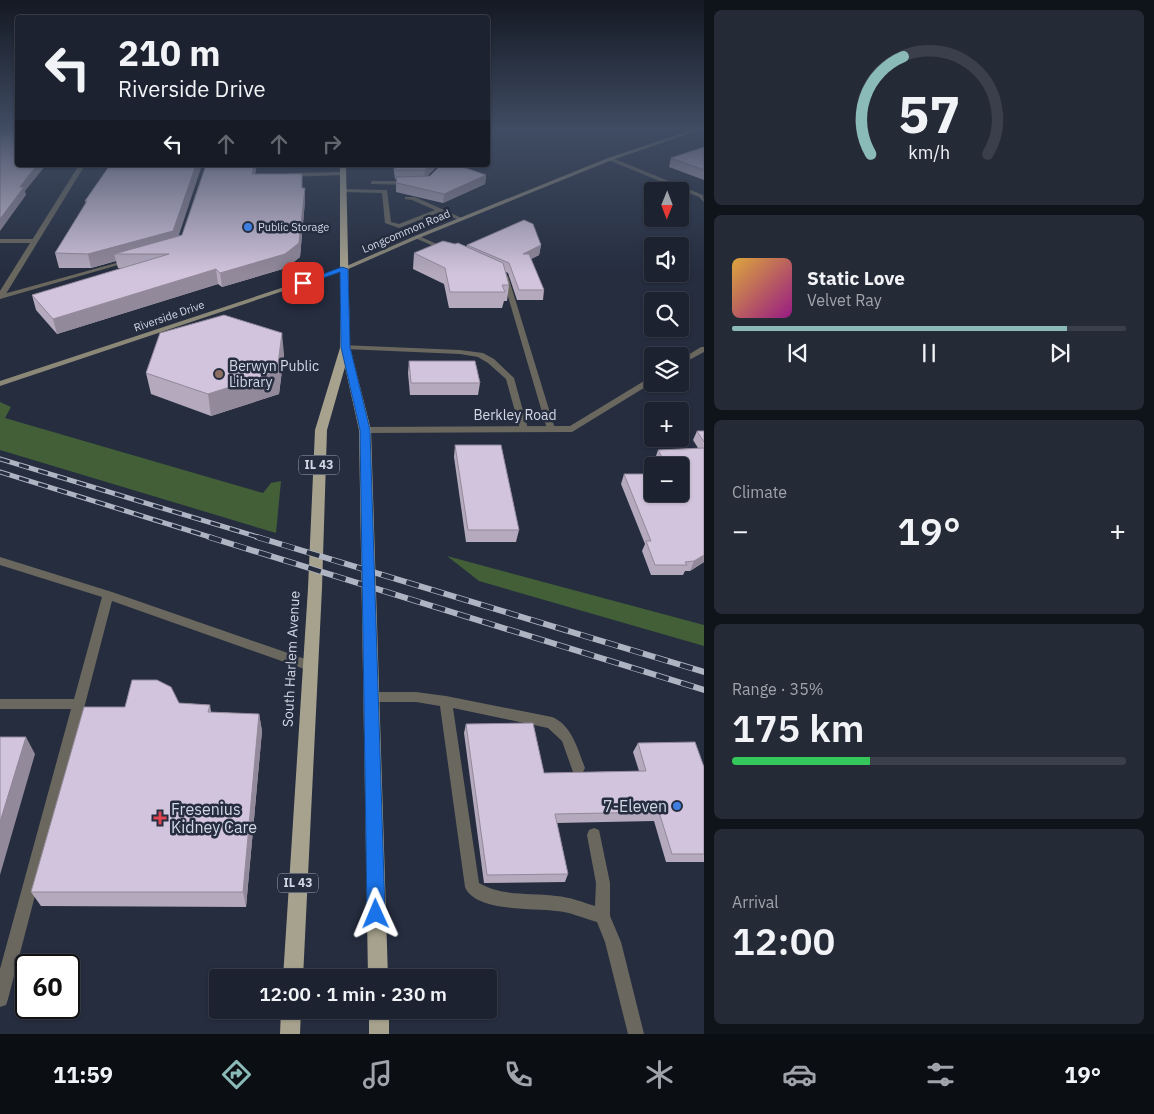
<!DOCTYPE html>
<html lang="en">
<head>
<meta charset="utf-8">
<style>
  body { margin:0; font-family:"IBM Plex Sans",sans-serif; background:#252a37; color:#f1f3f6; height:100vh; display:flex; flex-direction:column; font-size:19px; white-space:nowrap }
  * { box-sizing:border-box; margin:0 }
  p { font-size:16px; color:#a0a4aa }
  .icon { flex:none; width:28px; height:28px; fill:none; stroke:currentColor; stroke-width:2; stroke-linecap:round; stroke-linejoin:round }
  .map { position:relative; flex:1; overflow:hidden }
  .details { display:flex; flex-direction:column; gap:10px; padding:10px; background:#0f131a; width:450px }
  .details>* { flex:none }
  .guide { position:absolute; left:15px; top:15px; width:475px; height:152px; border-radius:5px; box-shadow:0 1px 4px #0004,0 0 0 1px #3a3f4b; background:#1c222f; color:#f1f3f6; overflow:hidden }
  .needle { width:32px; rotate:181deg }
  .fabs { position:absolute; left:644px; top:182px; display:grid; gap:10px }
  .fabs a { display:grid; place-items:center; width:45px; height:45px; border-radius:5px; background:#1c222f; box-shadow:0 1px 4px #0004,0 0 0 1px #3a3f4b; font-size:25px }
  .speed { position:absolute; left:15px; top:954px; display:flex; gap:10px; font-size:25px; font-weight:700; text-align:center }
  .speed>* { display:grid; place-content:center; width:65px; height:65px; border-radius:50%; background:#1c222f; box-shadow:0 1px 4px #0004,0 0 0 1px #3a3f4b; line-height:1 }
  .speed .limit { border:2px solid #111; border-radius:8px; background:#fff; color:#111 }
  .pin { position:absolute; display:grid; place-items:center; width:42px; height:42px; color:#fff; margin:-21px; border-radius:10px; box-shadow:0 2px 8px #0006 }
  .me { position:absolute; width:55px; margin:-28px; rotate:359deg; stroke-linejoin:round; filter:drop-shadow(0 0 4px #0008) }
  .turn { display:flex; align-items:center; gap:18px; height:105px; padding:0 20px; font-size:22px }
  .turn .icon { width:65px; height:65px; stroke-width:2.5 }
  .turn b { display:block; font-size:35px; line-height:42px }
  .lanes { display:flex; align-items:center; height:48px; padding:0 20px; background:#0003; justify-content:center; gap:25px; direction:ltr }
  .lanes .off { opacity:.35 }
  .big { font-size:38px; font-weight:600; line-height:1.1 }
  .details .tile { flex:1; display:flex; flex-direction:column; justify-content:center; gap:8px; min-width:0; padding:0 18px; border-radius:8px; background:#252a37 }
  .details .dial { align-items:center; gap:0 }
  .dial svg { height:130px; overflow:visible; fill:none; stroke:#3a3f4b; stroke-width:7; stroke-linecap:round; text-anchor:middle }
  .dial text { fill:#f1f3f6; stroke:none }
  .song { display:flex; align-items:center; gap:15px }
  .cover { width:60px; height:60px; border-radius:8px; background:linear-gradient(135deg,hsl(40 70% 55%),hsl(310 70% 35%)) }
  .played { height:5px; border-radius:2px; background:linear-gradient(90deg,#8bbbb9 85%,#3a3f4b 85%) }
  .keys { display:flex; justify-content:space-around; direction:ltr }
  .heat { display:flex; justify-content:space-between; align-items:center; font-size:28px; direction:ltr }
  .charge { height:8px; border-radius:4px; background:linear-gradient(90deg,#34c759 35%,#3a3f4b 0) }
  .trip { position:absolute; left:209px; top:969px; width:288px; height:50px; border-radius:5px; background:#1c222f; box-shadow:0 1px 4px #0004,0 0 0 1px #3a3f4b; font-weight:600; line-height:50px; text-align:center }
  .dock { display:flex; height:80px; justify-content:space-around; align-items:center; background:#0b0e13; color:#a0a4aa }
  .dock .icon { width:35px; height:35px }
  .dock .on { color:#8bbbb9 }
  .dock b { font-size:22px; color:#f1f3f6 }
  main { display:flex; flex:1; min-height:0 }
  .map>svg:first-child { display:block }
</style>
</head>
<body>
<main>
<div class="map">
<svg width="704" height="1034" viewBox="0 0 704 1034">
  <rect width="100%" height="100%" fill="#252d3f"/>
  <path fill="#425f37" d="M0,402L11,407L5,418L263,493L271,483L281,481L276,533L0,450Z
    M447,556L704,625V646L479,581Z"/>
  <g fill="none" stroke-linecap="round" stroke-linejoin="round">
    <path fill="#6a685e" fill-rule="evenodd" d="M343,172L346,174L345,175L289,177L286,175L289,173Z
      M373,181H408L411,183L408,185L371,184V182Z
      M341,189L387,190L391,222L399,224L435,210L412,200L405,199V197H415L464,219L459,220L440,212L399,228L385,223L382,193L343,192L341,191Z
      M415,236H419L450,250L445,251L415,238Z
      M0,239H34L37,241L34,243H0Z
      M127,260L132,261L0,299V295Z
      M505,274L508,276L555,429L554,431H548L547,429L502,276Z
      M342,345L460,350L483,353L494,359L514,378L528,429L524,432L520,429L506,379L488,363L478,357L460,354L345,349H342Z
      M0,557L112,592L314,662L316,666L314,670L310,671L112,601L8,999L6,1005L0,1007V969L71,709H0V699H74L102,597L0,565Z
      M372,692H416L446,696L552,717C572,725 578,750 585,768L583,772L578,774L573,772L562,741L548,728L453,708L479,883C503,897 529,892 556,896C570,897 582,902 595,906L596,883L587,835L589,830L594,828L599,830L610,883V916L621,942L644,1034H628L605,942L597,922C583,918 570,912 556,911C533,908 475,912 465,887L440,706L416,702H372L368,701L366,697L368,693Z"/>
    <path fill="#6a685e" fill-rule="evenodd" d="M610,157L703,195L704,202L699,197L608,160L607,159Z
      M79,165H85L4,297L0,299V291Z
      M701,347H704V352L680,365V360Z
      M649,378H652V383L572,432L365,433L361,430L365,427L570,426Z"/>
    <path fill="#8c8878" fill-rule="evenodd" d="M695,129H703L612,160L419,238L346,270L0,386V381L342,268L415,236L608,158Z"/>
    <path fill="#a7a28d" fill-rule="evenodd" d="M340,165H346L350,347L371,430L388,978H368L359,430L345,367L327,430L322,588L303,978H283L308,588L315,430L340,348Z
      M281,1010H301L300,1034H280Z
      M369,1010H389V1034H369Z"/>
    <g stroke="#aeb4c1" stroke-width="5">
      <path id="rail-far1" d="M0,459L261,538
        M0,472L213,538"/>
    </g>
    <g stroke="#aeb4c1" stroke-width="6">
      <path id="rail" d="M209,537L704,690
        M257,537L704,672"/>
    </g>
    <use href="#rail-far1" stroke="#252d3f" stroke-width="3" stroke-dasharray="10" stroke-linecap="butt"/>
    <use href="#rail" stroke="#252d3f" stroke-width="4.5" stroke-dasharray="13" stroke-linecap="butt"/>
  </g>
  <path fill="#b4a9bd" d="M704,147V180L669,167L671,158Z
    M110,165L178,236L182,235L255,174L302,188H305V201L300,257L286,268L222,287L218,284L57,334L36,310L32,295L123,268H118L116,261L91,268H59L55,253L86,204L85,201Z
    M393,165H438L427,176L486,175L485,184L443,203L396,192V179H395Z
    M467,245H541L539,255L531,259L544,290L543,300H517L508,273L506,272L509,285L507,301H504L502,308H449L444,284L413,269L414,253L466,247Z
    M284,354L279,394L211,416L151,394L146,373Z
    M409,361L480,383L478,395H410L408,373Z
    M697,431H704V562L690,571H685L683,575H651L642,551L645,544L621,484L624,474L652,494L680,466H658L655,459L658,450L698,448L693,440Z
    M455,445L519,530L516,542H466L454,457Z
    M179,703L210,705L211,712L259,714L262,731L246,907L41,906L31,892L125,707Z
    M466,724L544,773L639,771L633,752L638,743L704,767V862H666L654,821L557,823L568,874L565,882L484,883L464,733Z"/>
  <path fill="#92899a" d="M37,165H46L25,191L26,195L0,231V219L20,187Z
    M196,165H202L176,244L114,254L116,261L91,268L88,254Z
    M254,165H257L253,186L252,174Z
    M430,165H438L424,179L425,170Z
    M486,175L485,184L443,203L444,194Z
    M305,188V201L300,257L286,268L222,287L220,273Z
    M541,245L539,255L521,264L523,254Z
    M216,269L218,284L57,334L53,319Z
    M282,333L284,354L279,394L211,416L208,394Z
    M704,555V562L690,571L694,561Z
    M259,714L262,731L246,907L243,892Z
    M26,737L35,754L0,875V822Z"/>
  <path fill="#d1c4dc" stroke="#92899a" d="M0,129H18V165H37L20,187H24L0,219Z
    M704,147V170L671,158Z
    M110,165H196L173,231L88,254L55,253L87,201H85Z
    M206,165H254L252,174H302V188H305L299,243L285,254L220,273L216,269L53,319L32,295L169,254H114L182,235Z
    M394,165H430L425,170H395Z
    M441,165H457L486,175L444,194L397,183L396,177L430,176Z
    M524,220L533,224L541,245L523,254H529L544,290H519L509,263L467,245Z
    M443,241L455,244L458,243L503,263L509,285H502L505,292H450L445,268L414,253Z
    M224,315L282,333L277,372L208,394L146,373L160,333Z
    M409,361H475L480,383H411Z
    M697,431H704V442Z
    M455,445H501L519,530H468Z
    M704,448V555L694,561L685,562L687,565H655L646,541H651L624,474H652V494H680V466H667L658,450Z
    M132,680H157L171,687L179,703L210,705L208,712L259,714L243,892H31L84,707H125Z
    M533,723L544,773L646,771L638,743L695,742L704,767V854H672L659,812L555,814L568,874L487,875L466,724Z
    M0,737H26L0,822Z"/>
  <linearGradient id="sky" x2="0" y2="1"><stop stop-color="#141923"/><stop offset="0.47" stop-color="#404c63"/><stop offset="1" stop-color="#404c63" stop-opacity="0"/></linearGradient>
  <rect width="704" height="274" fill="url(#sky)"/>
  <path fill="#1a73e8" stroke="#114b97" d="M342,267L348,269L350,347L370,430L385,914L382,920L376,923L370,920L367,914L360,430L341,347L340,272L303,285L299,283Z"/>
  <g fill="#3f7fe0" stroke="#252d3f" stroke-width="2">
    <circle cx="248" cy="227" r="5"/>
    <circle cx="677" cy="806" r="5"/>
  </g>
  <circle fill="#8d6e63" stroke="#252d3f" stroke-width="2" cx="219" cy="374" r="5"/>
  <path fill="#e0444e" stroke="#252d3f" stroke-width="2" d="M157.5 810.5h5v5h5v5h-5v5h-5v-5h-5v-5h5z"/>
  <g text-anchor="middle" stroke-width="5" stroke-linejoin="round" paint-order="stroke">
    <g font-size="11" fill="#d2d8e4" stroke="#252d3f" text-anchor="start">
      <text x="258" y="231">Public Storage</text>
    </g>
    <g font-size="11" fill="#d2d8e4" stroke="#252d3f">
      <text transform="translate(406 231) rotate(-23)" y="4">Longcommon Road</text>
      <text transform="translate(169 316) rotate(-19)" y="4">Riverside Drive</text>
    </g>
    <g fill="#252d3f" stroke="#9ea5b2" stroke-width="1">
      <rect x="299" y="455.5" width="40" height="19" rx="4"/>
      <rect x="278" y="873.5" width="40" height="19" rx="4"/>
    </g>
    <g font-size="12" font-weight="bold" fill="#d2d8e4">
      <text x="319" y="469">IL 43</text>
      <text x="298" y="887">IL 43</text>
    </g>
    <g font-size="14" fill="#d2d8e4" stroke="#252d3f" text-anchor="start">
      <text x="229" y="371">Berwyn Public<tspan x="229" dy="16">Library</tspan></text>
    </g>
    <g font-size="14" fill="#d2d8e4" stroke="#252d3f">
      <text x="515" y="420">Berkley Road</text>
      <text transform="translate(291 659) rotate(-87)" y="5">South Harlem Avenue</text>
    </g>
    <g font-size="16" fill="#d2d8e4" stroke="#252d3f" text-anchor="end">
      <text x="667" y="812">7-Eleven</text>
      <text x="171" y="815" text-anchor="start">Fresenius<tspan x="171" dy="18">Kidney Care</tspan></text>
    </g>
  </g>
</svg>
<div class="fabs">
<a><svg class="needle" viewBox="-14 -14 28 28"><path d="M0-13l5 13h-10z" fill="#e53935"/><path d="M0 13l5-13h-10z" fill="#a0a4aa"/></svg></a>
<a><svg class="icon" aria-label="sound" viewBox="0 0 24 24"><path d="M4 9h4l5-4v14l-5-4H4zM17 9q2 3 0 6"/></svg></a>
<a><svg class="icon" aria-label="search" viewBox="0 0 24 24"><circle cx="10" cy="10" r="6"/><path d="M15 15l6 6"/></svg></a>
<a><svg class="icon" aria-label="layers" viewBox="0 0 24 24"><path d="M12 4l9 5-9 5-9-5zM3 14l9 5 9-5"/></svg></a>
<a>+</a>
<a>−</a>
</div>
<div class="speed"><div class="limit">60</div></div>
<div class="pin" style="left:303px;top:283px;background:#d93025"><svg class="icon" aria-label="arrive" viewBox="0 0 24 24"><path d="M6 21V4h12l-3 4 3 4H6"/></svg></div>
<svg class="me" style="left:376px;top:914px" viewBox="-20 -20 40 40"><path d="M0-17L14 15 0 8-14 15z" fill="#1a73e8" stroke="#fff" stroke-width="4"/></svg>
<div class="trip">12:00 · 1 min · 230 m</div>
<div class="guide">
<div class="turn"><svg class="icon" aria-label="left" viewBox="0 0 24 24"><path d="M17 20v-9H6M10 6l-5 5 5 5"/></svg><div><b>210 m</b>Riverside Drive</div></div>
<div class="lanes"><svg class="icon" aria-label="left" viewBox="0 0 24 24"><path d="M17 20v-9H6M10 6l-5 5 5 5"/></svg><svg class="icon off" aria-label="ahead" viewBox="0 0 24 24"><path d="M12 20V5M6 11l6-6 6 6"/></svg><svg class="icon off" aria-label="ahead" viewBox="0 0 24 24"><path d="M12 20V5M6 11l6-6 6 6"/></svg><svg class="icon off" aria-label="right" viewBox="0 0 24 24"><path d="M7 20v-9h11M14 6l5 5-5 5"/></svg></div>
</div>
</div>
<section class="details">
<div class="tile dial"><svg viewBox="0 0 100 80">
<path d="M14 69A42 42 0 1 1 86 69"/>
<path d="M14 69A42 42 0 0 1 34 9" stroke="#8bbbb9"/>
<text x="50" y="56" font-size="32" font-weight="700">57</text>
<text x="50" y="72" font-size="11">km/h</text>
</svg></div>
<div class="tile">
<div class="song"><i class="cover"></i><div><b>Static Love</b><p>Velvet Ray</p></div></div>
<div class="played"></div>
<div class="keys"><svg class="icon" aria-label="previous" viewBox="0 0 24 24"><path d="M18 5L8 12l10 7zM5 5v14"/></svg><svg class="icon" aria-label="pause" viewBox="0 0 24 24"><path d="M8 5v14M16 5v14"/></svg><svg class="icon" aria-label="next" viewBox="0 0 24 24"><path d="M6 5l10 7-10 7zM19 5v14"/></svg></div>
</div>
<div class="tile"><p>Climate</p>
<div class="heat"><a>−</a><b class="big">19°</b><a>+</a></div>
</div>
<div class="tile"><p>Range · 35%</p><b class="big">175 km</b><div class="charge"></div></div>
<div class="tile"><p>Arrival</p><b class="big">12:00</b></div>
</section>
</main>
<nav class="dock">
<b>11:59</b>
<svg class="icon on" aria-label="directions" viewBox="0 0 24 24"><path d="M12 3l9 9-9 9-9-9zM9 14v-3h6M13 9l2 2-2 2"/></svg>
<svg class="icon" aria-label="music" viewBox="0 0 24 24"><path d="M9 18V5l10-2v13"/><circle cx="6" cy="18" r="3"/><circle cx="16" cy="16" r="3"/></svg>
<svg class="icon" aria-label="phone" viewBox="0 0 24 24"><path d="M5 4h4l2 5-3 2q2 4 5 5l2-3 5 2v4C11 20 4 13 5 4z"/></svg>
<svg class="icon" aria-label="climate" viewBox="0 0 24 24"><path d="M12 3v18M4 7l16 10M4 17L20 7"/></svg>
<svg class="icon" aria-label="car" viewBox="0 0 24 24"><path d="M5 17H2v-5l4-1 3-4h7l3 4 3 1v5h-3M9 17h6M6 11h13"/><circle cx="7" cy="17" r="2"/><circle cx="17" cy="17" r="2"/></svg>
<svg class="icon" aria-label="filters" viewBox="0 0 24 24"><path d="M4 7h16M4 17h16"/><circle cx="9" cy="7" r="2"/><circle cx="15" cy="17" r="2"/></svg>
<b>19°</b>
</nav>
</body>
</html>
